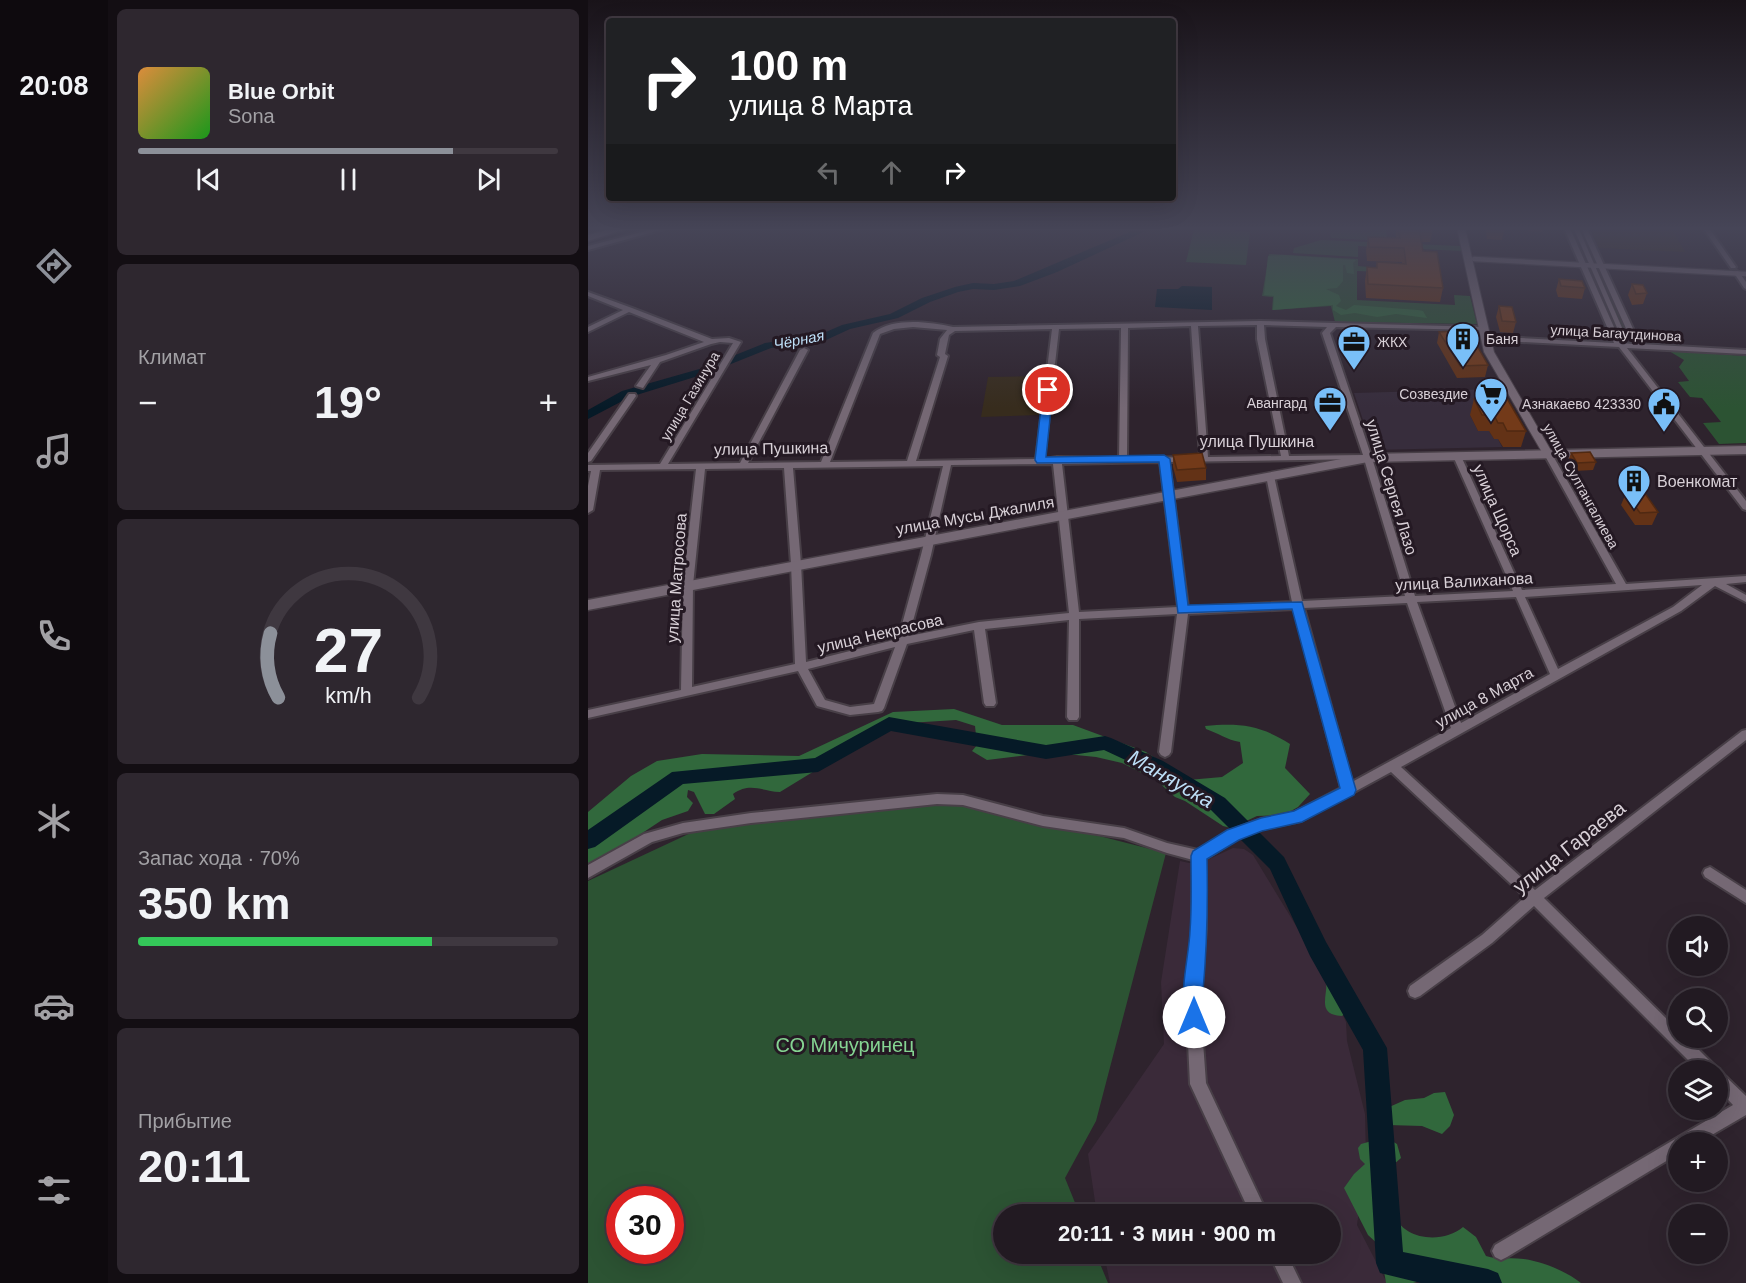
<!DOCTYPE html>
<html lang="ru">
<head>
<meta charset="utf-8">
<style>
  body { margin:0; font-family:Arial,sans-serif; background:#2e272f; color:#f1f3f6; height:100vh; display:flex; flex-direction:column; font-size:22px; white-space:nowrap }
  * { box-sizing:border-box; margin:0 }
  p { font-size:20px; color:#a2a1a5 }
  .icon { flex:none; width:33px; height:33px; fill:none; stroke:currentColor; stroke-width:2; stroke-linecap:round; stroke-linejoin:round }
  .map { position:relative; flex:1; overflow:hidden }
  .details { display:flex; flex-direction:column; gap:9px; padding:9px; background:#130e13; width:480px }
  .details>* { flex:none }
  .banner { position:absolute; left:18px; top:18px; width:570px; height:183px; border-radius:6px; box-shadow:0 6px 24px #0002,0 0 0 2px #3f3840; background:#202124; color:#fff; overflow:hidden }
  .buttons { position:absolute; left:1080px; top:916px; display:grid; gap:12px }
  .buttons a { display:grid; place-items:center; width:60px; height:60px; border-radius:50%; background:#221a22; box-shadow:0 6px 24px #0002,0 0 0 2px #3f3840; font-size:30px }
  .speed { position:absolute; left:18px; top:1186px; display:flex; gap:12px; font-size:30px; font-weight:700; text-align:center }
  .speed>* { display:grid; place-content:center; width:78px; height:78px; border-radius:50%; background:#221a22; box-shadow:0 6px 24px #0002,0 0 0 2px #3f3840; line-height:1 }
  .speed .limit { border:9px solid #d22; background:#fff; color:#111 }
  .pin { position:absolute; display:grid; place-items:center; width:51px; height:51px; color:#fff; margin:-26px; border:3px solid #fff; border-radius:50%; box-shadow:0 2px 6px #0007 }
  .me { position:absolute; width:66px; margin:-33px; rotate:0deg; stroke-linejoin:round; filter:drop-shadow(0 0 4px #0008) }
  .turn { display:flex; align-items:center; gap:21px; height:126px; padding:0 24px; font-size:27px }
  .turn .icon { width:78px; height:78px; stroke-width:2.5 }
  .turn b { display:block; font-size:42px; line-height:51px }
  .lanes { display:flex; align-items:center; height:57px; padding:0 24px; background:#0003; justify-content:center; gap:30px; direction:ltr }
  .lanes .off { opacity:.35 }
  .big { font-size:45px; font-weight:800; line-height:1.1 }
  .details .widget { flex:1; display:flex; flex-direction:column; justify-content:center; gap:9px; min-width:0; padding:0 21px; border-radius:9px; background:#2e272f }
  .details .dial { align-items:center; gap:0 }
  .dial svg { height:156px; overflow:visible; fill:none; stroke:#3f3840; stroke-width:7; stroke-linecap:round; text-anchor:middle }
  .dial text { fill:#f1f3f6; stroke:none }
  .song { display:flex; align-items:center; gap:18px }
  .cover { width:72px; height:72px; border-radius:9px; background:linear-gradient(135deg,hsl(30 70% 55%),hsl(120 70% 35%)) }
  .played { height:6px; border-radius:3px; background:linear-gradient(90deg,#8c9099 75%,#3f3840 75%) }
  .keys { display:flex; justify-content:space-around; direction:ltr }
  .heat { display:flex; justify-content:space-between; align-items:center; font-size:33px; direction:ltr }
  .charge { height:9px; border-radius:4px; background:linear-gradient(90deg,#34c759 70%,#3f3840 0) }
  .trip { position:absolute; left:405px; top:1204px; width:348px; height:60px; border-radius:30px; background:#221a22; box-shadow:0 6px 24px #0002,0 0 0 2px #3f3840; font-weight:800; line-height:60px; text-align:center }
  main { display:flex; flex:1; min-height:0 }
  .dock { display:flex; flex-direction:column; width:108px; justify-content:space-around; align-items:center; background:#0e0a0e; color:#a2a1a5 }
  .dock .icon { width:42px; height:42px }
  .dock .selected { color:#8c9099 }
  .dock b { font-size:27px; color:#f1f3f6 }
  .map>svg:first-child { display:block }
</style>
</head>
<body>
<main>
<nav class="dock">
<b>20:08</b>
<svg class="icon selected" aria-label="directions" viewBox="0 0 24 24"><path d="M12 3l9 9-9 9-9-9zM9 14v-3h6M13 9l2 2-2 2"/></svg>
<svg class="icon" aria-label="music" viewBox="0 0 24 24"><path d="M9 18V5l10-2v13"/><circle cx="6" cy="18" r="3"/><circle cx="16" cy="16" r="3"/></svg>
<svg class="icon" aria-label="phone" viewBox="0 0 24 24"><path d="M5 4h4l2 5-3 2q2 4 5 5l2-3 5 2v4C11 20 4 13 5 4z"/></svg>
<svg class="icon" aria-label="climate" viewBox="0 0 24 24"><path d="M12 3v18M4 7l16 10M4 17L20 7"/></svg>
<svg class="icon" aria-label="car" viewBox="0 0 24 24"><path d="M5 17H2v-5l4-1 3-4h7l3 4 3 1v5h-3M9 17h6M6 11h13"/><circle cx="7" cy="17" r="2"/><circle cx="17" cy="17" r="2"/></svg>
<svg class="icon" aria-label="filters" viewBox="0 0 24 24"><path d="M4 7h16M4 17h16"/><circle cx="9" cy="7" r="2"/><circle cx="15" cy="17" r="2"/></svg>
</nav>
<section class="details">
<div class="widget">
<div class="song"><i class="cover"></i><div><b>Blue Orbit</b><p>Sona</p></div></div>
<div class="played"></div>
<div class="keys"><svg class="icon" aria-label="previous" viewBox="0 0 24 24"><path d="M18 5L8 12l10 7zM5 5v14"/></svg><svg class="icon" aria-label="pause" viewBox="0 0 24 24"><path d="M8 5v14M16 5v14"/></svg><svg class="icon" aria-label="next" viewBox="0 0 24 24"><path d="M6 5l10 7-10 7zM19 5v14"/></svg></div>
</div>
<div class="widget"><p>Климат</p>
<div class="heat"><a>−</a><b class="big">19°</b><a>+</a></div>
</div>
<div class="widget dial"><svg viewBox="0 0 100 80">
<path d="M14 69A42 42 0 1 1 86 69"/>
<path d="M14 69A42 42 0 0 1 10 36" stroke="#8c9099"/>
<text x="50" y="56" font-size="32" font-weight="700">27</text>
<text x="50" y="72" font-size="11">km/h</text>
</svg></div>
<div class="widget"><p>Запас хода · 70%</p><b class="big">350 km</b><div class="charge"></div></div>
<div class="widget"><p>Прибытие</p><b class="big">20:11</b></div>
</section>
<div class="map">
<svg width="1158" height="1283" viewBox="0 0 1158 1283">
  <rect width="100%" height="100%" fill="#2e232d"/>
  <path fill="#372d3c" d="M909,389L922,410L882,415L890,431H901L906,439H910L914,447L785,450L766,393Z"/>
  <path fill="#3a2a39" d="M645,848L656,849L665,855L730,962L758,1022L759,1041L777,1114L778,1158L769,1225L799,1283H522L516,1254H742V1215H509L500,1154L576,1044L573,982L592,861L601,863L619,860Z"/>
  <path fill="#372c1d" d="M1002,228H1083L1097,252L1011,248Z
    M456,376L452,415L393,417L400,377Z"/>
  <path fill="#2c5333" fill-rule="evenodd" d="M623,228H647V231L662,232L658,265L598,262L606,229Z
    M741,228H798L799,241L743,238Z
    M733,240L872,246L874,251L770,246V257L705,253L706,248Z
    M681,254L770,259V266L802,269L800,272L769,271V300L867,305L866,295L882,296L889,324L747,322L743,306L684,310L685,297L674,296Z
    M1008,270L1012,272L1042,338L1029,336L1001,271Z
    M1081,351L1158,356V443L1131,444L1115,423L1133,422L1114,398L1102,397L1090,382L1101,381L1091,367L1096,360Z
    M362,794L441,818L578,853L508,1121L477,1178L492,1215H416V1254H508L520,1283H0V881L109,830ZM32,1200H82V1251H32Z"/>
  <path fill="#31683c" d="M695,255L768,260L765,263L766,274L759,273L757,265H755V281L749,288L738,289L751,295L753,301L748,306L758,310L766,305L830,310L835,311L839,318L808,314L789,317L767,313L753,315L745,310V305L685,310L686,296L676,295L680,256Z
    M366,709L414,725H485L558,752L600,780L634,777L655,763L652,742C639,740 630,733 618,729L617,726C652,723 672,725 702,744L697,768L722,794L710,807L696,815L669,816L643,828L635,826L597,801L587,797L568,780L534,763L508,757L488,755H440L399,760L384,751L389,745L387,726L368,720L320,723L300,729L282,737L192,792C173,791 162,782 145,794L147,799L126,814H117L106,792L100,790L99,797L105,803L100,811L74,820L0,869V812L43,776L69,761L114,754L211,756L305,712Z
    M737,968C755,975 774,1000 754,1016C727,1015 741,994 738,979L734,975V970Z
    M857,1092L866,1115L862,1126L854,1134L834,1126L800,1125L797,1137L809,1144L813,1158L805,1165C805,1177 801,1201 805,1212C814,1241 855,1244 875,1227L888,1237L898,1256C911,1260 923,1257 936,1259C955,1262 978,1271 993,1283H840L836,1280L825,1283H798L792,1246L780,1235L756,1188L766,1174L777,1164L772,1159L770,1148L773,1144L791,1139L799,1108L817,1100L836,1098L846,1093Z"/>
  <path fill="#061a27" d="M594,286L624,287V310L567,307L569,289H590Z"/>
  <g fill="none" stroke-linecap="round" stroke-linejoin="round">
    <path fill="#061a27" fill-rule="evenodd" d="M551,228H564L469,272L432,286L406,290L385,289L370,292L342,302L310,318L262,329L238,340L183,348L123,372L42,397L0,419V410L34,391L115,368L177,343L231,335L254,325L302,314L334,298L367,287L385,283L406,284L426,281Z
      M301,717L458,745L517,736L523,738L575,761L637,798L696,857L738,942L799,1048L815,1252L900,1269L910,1273L914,1283H833L792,1273L788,1263L775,1050L722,956L682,869L623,810L561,771L516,750L458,759L303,731L230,772L95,784L7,847L0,849V830L84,772L227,758Z"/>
    <g stroke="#483f47" stroke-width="7">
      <path id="pedestrian" d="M988,228L1036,338
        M886,259L1158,274"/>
    </g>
    <g stroke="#483f47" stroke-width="4">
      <path id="minor" d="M69,228H80L0,250V246Z
        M976,228H982L1033,343L1045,344L993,228H999L1052,344L1158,350V354L1039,348L1158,501V510L1155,509L1031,347L896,340L892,338L896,336L1026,343Z
        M1115,228H1121L1148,267L1147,268H1143Z
        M1149,271L1151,272L1158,282V289L1156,288L1146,273Z
        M0,292L44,308L124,339L141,338L153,342L80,464L152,463L212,350L216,348L220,350L160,463L233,462L285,333C306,317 341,322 365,327L672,321L896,327L897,328L894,330L748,327L742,333L784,458L827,596L925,591L865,456L869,453L873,456L934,590L1028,584L956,454L960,451L964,454L1038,584L1158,576V582L1138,584L1158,595V602L1127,586L1093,611L813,767L947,890L1154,731L1158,730V740L956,898L1090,1030V1038H1099L1127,1066L1130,1071H1111L946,906L904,943L832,996L827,998L822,996L820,991L822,986L894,935L937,897L803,772L713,821L674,829L649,839L617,859L618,929L612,1001L618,1083L680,1215H663L602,1084L598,1001L604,929L605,860L579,853L536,838L455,826L375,805L349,804L163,823L95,833L64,842L0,878V865L56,834L95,823L163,813L349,794L375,795L455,816L536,828L579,843L610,850L641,831L673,819L707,812L753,788L706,609L600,614L583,752L581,755L577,757L573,755L571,752L589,614L491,619V717L489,720H481L479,717L481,620L397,629L408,703L406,706H398L396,703L386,630L319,644L296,708L294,711L290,712L262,715L229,706L210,671L0,718V710L93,690L95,585L108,469L12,470L5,510L0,513V486L3,471H0V465L72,464L145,343L132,342L123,344L72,362L55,388L48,386L63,365L0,381V377L78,355L116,342L41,312L0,332V327L35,310L0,296ZM669,325V339L693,456L620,457L610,326ZM676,325L739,327L734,333L775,455L701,456L677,339ZM603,326L612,457L539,458L540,328ZM325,327L359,330L352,339L349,355L352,357L319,461L242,462L292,334L306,329ZM533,328L531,458L469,457L456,459L471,329ZM464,329L448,459L328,461L360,356L357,354L361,335L367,331ZM776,459L817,596L714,601L686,476L682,473L678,476L704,602L600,607L581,462ZM572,462L590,607L491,612L474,464ZM465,464L481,613L391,622L321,636L343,555L363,465ZM355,466L333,555L310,639L218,662L213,564L205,468ZM196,468L203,564L207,664L104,687L105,585L117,469ZM1114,585L1085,607L970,669L937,597ZM928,597L962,674L873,723L829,602ZM819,603L863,728L764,782L716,608ZM307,647L286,704L262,707L237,700L220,669Z
        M41,394H47L48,396L3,461L0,462V453Z
        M1122,867L1158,890V903L1117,877L1115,873L1117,869Z
        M1130,1071L1135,1074L1158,1096V1115L1110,1143H1090V1154L919,1257L913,1260L907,1257L904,1251L907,1245L1145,1105L1130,1089Z
        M681,1254H699L713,1283H695Z"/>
    </g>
    <g stroke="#483f47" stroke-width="2">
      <path id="tertiary" d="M869,228H877L906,352L965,454L964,456H956L955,454L896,352Z"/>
    </g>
    <g stroke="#483f47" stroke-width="3">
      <path id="secondary" d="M26,228H41L0,241V235Z
        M1158,446V454L780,462L0,610V600L780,454Z"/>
    </g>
    <use href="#pedestrian" stroke="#756874" stroke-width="4.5"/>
    <use href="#minor" fill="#756874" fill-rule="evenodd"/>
    <use href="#tertiary" fill="#756874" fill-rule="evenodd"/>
    <use href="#secondary" fill="#756874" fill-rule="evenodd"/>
  </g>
  <path fill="#633216" d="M808,228H845L842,242H833L835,251L855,288L852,302L778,298L777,281L779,267H788L789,262L814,263V262L779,261L778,251L780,237L808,238Z
    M897,228H916V230L914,240L899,239Z
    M939,228H955L954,232L941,231Z
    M971,279L997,288L994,299L970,297L968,290Z
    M1044,284L1059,293L1055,304L1044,305L1040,295Z
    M911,306L928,322L925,333L912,332L908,317Z
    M851,332L900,365L897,377L869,378L849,343Z
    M890,395L938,431L933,447H915L910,439H906L901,431H890L882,415L886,399H889Z
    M983,453L1008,462L1005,470L986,471L980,461Z
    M585,455L618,468V480L589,482L585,467Z
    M1038,493L1070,512L1064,525H1047L1033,505Z"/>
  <path fill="#733a19" stroke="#502912" stroke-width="1.5" d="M810,228H831L835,251L849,252L855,288L780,284L779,267L789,268V262L818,264L816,248L781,247L780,237L812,238Z
    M901,228H916V230L901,229Z
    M971,279L994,281L997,288L973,286Z
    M1044,284L1055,285L1059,293L1048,294Z
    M911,306L924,307L928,322L914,321Z
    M880,330L900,365L872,366L851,332Z
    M890,395H917L938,431H919L915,423H910L906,415H894L886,399H892Z
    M1002,452L1008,462L989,463L983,453Z
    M614,453L618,468L589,470L585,455Z
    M1056,492L1070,512L1052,513L1038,493Z"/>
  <linearGradient id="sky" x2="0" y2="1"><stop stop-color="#191319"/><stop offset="0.56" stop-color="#464557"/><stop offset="1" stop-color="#464557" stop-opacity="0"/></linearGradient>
  <rect width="1158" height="408" fill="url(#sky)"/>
  <path fill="#1a73e8" stroke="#114b97" stroke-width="1.5" d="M460,387L465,390L458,457L576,455L582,459L600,605L714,602L768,790L766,795L714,822L674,831L651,840L619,859C620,904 619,947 615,991C615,1002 617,1014 613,1024L606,1026L599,1024C589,1000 601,957 602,931C604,906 603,881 603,856L605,851L639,830L673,818L706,811L752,788L704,609L590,613L571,462L449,463L447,460L455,390Z"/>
  <defs>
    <g id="building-pin" transform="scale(1.725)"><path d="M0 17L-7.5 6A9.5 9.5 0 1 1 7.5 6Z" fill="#79bff8" stroke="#241923"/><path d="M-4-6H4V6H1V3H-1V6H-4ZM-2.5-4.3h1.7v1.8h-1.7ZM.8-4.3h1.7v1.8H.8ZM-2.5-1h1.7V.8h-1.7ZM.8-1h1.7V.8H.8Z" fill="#111"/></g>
    <g id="office-pin" transform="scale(1.725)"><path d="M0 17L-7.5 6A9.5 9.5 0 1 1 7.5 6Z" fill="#79bff8" stroke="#241923"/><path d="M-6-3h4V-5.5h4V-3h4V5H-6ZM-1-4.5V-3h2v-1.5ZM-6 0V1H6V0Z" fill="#111"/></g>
    <g id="supermarket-pin" transform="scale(1.725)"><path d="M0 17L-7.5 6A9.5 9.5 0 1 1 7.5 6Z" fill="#79bff8" stroke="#241923"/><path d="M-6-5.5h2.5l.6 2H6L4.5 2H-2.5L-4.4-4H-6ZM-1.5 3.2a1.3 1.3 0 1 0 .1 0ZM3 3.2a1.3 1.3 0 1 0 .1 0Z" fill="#111"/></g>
    <g id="civic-pin" transform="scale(1.725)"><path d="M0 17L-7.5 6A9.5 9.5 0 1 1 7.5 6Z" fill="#79bff8" stroke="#241923"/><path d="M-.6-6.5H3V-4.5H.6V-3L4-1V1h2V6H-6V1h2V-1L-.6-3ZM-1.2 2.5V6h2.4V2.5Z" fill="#111"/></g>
  </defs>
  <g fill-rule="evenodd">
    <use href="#building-pin" x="875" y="339"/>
    <use href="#office-pin" x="766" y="342"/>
    <use href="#supermarket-pin" x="903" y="394"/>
    <use href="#office-pin" x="742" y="403"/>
    <use href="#civic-pin" x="1076" y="404"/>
    <use href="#building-pin" x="1046" y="481"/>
  </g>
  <g text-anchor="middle" stroke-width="6" stroke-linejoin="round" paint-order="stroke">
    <g font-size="14" fill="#d8d0d7" stroke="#241923">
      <text transform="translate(1028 333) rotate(3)" y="5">улица Багаутдинова</text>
      <text transform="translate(102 396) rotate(-59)" y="5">улица Газинура</text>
      <text transform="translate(993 486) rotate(61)" y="5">улица Султангалиева</text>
    </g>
    <g font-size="14" fill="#d8d0d7" stroke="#241923" text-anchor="end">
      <text x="898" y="344" text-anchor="start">Баня</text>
      <text x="789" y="347" text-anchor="start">ЖКХ</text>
      <text x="880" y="399">Созвездие</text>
      <text x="719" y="408">Авангард</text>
      <text x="1053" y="409">Азнакаево 423330</text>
    </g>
    <g font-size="15" font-style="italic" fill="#bddff7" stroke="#241923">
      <text transform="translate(211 340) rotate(-11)" y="5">Чёрная</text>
    </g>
    <g font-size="16" fill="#d8d0d7" stroke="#241923">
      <text x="669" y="447">улица Пушкина</text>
      <text transform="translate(183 448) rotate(-1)" y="6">улица Пушкина</text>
      <text transform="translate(804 487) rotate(73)" y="6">улица Сергея Лазо</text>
      <text transform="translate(910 510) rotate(66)" y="6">улица Щорса</text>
      <text transform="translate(387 515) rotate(-10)" y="6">улица Мусы Джалиля</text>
      <text transform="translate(88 578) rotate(-86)" y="6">улица Матросова</text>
      <text transform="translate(876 581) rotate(-3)" y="6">улица Валиханова</text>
      <text transform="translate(292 633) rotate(-13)" y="6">улица Некрасова</text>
      <text transform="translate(896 697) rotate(-29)" y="6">улица 8 Марта</text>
    </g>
    <g font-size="16" fill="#d8d0d7" stroke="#241923" text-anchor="start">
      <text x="1069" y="487">Военкомат</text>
    </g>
    <g font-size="20" fill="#d8d0d7" stroke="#241923">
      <text transform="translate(981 847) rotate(-38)" y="7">улица Гараева</text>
    </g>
    <g font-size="20" fill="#85d492" stroke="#241923">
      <text x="257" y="1052">СО Мичуринец</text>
    </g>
    <g font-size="21" font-style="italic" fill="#bddff7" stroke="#241923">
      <text transform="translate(583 779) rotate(30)" y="7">Маняуска</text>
    </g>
  </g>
</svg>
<div class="buttons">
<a><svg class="icon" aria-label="sound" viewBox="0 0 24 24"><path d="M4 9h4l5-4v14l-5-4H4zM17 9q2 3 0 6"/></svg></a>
<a><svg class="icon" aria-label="search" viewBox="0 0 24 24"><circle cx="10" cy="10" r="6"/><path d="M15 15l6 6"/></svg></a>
<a><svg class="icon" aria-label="layers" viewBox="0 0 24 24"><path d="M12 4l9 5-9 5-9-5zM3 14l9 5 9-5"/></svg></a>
<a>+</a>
<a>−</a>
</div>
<div class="speed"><div class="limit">30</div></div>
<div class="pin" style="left:460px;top:390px;background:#d93025"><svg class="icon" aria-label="arrive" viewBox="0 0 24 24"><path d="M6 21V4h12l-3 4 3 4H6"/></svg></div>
<svg class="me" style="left:606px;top:1017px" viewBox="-20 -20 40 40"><circle r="19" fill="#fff"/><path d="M0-13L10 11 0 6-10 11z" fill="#1a73e8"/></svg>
<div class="trip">20:11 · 3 мин · 900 m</div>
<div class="banner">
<div class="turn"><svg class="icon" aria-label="right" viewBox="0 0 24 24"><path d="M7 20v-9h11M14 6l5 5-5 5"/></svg><div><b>100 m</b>улица 8 Марта</div></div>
<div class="lanes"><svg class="icon off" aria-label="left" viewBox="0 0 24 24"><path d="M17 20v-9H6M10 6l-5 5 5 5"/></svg><svg class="icon off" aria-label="ahead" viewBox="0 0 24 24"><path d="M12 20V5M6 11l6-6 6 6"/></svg><svg class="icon" aria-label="right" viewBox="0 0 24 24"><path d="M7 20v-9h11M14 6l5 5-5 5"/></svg></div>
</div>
</div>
</main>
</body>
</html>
